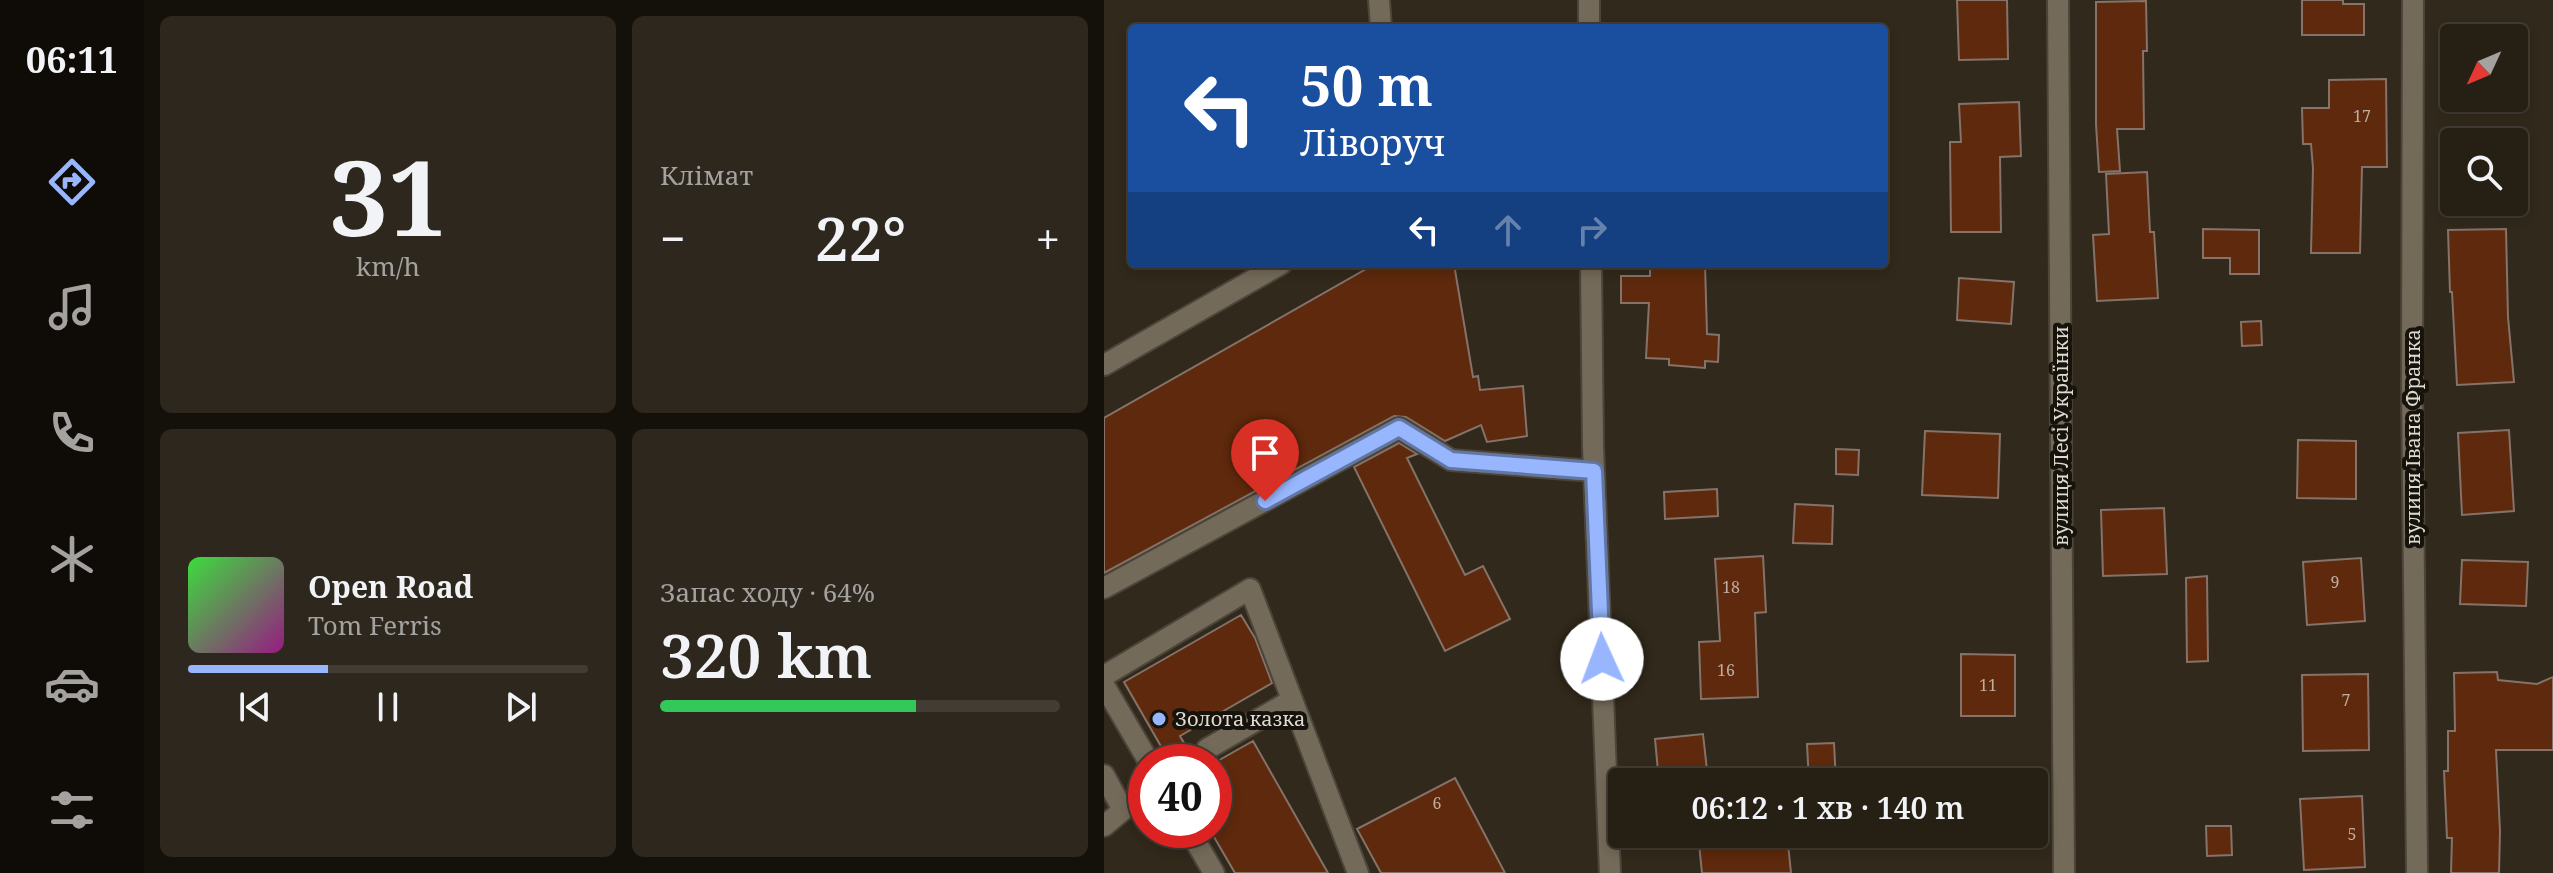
<!DOCTYPE html>
<html lang="uk">
<head>
<meta charset="utf-8">
<style>
  body { margin:0; font-family:"Noto Serif",serif; background:#2d271d; color:#f1f3f6; height:100vh; display:flex; flex-direction:column; font-size:30px; white-space:nowrap }
  * { box-sizing:border-box; margin:0 }
  p { font-size:26px; color:#a3a2a0 }
  .icon { flex:none; width:44px; height:44px; fill:none; stroke:currentColor; stroke-width:2; stroke-linecap:round; stroke-linejoin:round }
  .map { position:relative; flex:1; overflow:hidden }
  .side { display:flex; flex-direction:column; gap:16px; padding:16px; background:#14110b; width:960px }
  .side>* { flex:none }
  .hud { position:absolute; left:24px; top:24px; width:760px; height:244px; border-radius:8px; box-shadow:0 4px 12px #0003,0 0 0 2px #423d34; background:#1a4fa0; color:#fff; overflow:hidden }
  .needle { width:52px; rotate:226deg }
  .fabs { position:absolute; left:1336px; top:24px; display:grid; gap:16px }
  .fabs a { display:grid; place-items:center; width:88px; height:88px; border-radius:8px; background:#251f14; box-shadow:0 4px 12px #0003,0 0 0 2px #423d34; font-size:40px }
  .speed { position:absolute; left:24px; top:744px; display:flex; gap:16px; font-size:40px; font-weight:700; text-align:center }
  .speed>* { display:grid; place-content:center; width:104px; height:104px; border-radius:50%; background:#251f14; box-shadow:0 4px 12px #0003,0 0 0 2px #423d34; line-height:1 }
  .speed .limit { border:12px solid #d22; background:#fff; color:#111 }
  .pin { position:absolute; display:grid; place-items:center; width:68px; height:68px; color:#fff; margin:-82px -34px; border-radius:50% 50% 50% 0; rotate:-45deg; box-shadow:0 0 8px #0007 }
  .pin .icon { rotate:45deg }
  .me { position:absolute; width:88px; margin:-44px; rotate:358deg; stroke-linejoin:round; filter:drop-shadow(0 0 6px #0008) }
  .turn { display:flex; align-items:center; gap:28px; height:168px; padding:0 40px; font-size:36px }
  .turn .icon { width:104px; height:104px; stroke-width:2.5 }
  .turn b { display:block; font-size:56px; line-height:68px }
  .lanes { display:flex; align-items:center; height:76px; padding:0 40px; background:#0003; justify-content:center; gap:40px; direction:ltr }
  .lanes .off { opacity:.35 }
  .big { font-size:60px; font-weight:600; line-height:1.1 }
  .side .tile { flex:1; display:flex; flex-direction:column; justify-content:center; gap:12px; min-width:0; padding:0 28px; border-radius:12px; background:#2d271d }
  .side .dial { align-items:center; gap:0 }
  .dial b { font-size:104px; line-height:1 }
  .song { display:flex; align-items:center; gap:24px }
  .cover { width:96px; height:96px; border-radius:12px; background:linear-gradient(135deg,hsl(120 70% 55%),hsl(310 70% 35%)) }
  .played { height:8px; border-radius:4px; background:linear-gradient(90deg,#97b6fd 35%,#423d34 35%) }
  .keys { display:flex; justify-content:space-around; direction:ltr }
  .heat { display:flex; justify-content:space-between; align-items:center; font-size:44px; direction:ltr }
  .charge { height:12px; border-radius:6px; background:linear-gradient(90deg,#34c759 64%,#423d34 0) }
  .side .tiles { flex:1; display:grid; gap:16px; grid-template-columns:repeat(2,1fr) }
  .trip { position:absolute; left:504px; top:768px; width:440px; height:80px; border-radius:8px; background:#251f14; box-shadow:0 4px 12px #0003,0 0 0 2px #423d34; font-weight:600; line-height:80px; text-align:center }
  main { display:flex; flex:1; min-height:0 }
  .dock { display:flex; flex-direction:column; width:144px; justify-content:space-around; align-items:center; background:#0f0c08; color:#a3a2a0 }
  .dock .icon { width:56px; height:56px }
  .dock .active { color:#97b6fd }
  .dock b { font-size:36px; color:#f1f3f6 }
  .map>svg:first-child { display:block }
</style>
</head>
<body>
<main>
<nav class="dock">
<b>06:11</b>
<svg class="icon active" aria-label="directions" viewBox="0 0 24 24"><path d="M12 3l9 9-9 9-9-9zM9 14v-3h6M13 9l2 2-2 2"/></svg>
<svg class="icon" aria-label="music" viewBox="0 0 24 24"><path d="M9 18V5l10-2v13"/><circle cx="6" cy="18" r="3"/><circle cx="16" cy="16" r="3"/></svg>
<svg class="icon" aria-label="phone" viewBox="0 0 24 24"><path d="M5 4h4l2 5-3 2q2 4 5 5l2-3 5 2v4C11 20 4 13 5 4z"/></svg>
<svg class="icon" aria-label="climate" viewBox="0 0 24 24"><path d="M12 3v18M4 7l16 10M4 17L20 7"/></svg>
<svg class="icon" aria-label="car" viewBox="0 0 24 24"><path d="M5 17H2v-5l4-1 3-4h7l3 4 3 1v5h-3M9 17h6M6 11h13"/><circle cx="7" cy="17" r="2"/><circle cx="17" cy="17" r="2"/></svg>
<svg class="icon" aria-label="filters" viewBox="0 0 24 24"><path d="M4 7h16M4 17h16"/><circle cx="9" cy="7" r="2"/><circle cx="15" cy="17" r="2"/></svg>
</nav>
<section class="side">
<div class="tiles">
<div class="tile dial"><b>31</b><p>km/h</p></div>
<div class="tile"><p>Клімат</p>
<div class="heat"><a>−</a><b class="big">22°</b><a>+</a></div>
</div>
<div class="tile">
<div class="song"><i class="cover"></i><div><b>Open Road</b><p>Tom Ferris</p></div></div>
<div class="played"></div>
<div class="keys"><svg class="icon" aria-label="previous" viewBox="0 0 24 24"><path d="M18 5L8 12l10 7zM5 5v14"/></svg><svg class="icon" aria-label="pause" viewBox="0 0 24 24"><path d="M8 5v14M16 5v14"/></svg><svg class="icon" aria-label="next" viewBox="0 0 24 24"><path d="M6 5l10 7-10 7zM19 5v14"/></svg></div>
</div>
<div class="tile"><p>Запас ходу · 64%</p><b class="big">320 km</b><div class="charge"></div></div>
</div>
</section>
<div class="map">
<svg width="1449" height="873" viewBox="0 0 1449 873">
  <rect width="100%" height="100%" fill="#31291b"/>
  <path fill="#5e290c" stroke="#857269" stroke-width="2" d="M853,0H903L904,59L855,60Z
    M1198,0H1239V4H1260V35H1198Z
    M1042,1L1043,51H1039L1040,129H1013L1016,171L995,172L992,124V2Z
    M1282,79L1283,167H1258L1256,253H1207L1209,168L1207,144H1199L1198,108H1225V80Z
    M915,102L917,156L896,157L897,232H847L846,142H857L855,104Z
    M1043,172L1046,232H1050L1054,298L993,301L989,235L1005,234L1002,174Z
    M1099,229L1155,230V274H1126V258H1099Z
    M1402,229L1404,317L1410,382L1353,385L1348,292H1346L1344,230Z
    M271,264H350L369,377L374,376L376,390L419,386L423,436L383,442L377,425L341,441L302,417L290,416L0,573V418Z
    M546,264H601L603,334L615,335L614,362L601,361V368L565,365V359L542,358L545,303H517V276H546Z
    M855,278L910,282L907,324L853,320Z
    M1157,321L1158,345L1138,346L1137,322Z
    M1405,430L1410,511L1358,515L1354,433Z
    M821,431L896,434L894,498L818,495Z
    M1194,440L1252,441V499L1193,498Z
    M295,443L313,454L303,458L361,575L379,566L406,619L341,651L250,467Z
    M732,449L755,450L754,475L732,474Z
    M613,489L614,516L561,519L560,492Z
    M691,504L729,506L728,544L689,543Z
    M1060,508L1063,574L999,576L997,510Z
    M659,556L662,612L651,613L654,697L597,699L595,642L616,641L611,559Z
    M1257,558L1261,621L1203,625L1199,562Z
    M1358,560L1424,562L1422,606L1356,604Z
    M1103,576L1104,661L1083,662L1082,578Z
    M137,615L151,638L168,683L76,736L91,762H66L20,682Z
    M857,654L911,655V716H857Z
    M1393,672L1394,680L1433,684L1449,677V750H1392L1396,831L1395,873H1347L1348,838H1343L1340,771H1344V731H1351L1350,673Z
    M1264,674L1265,750L1199,751L1198,675Z
    M599,734L604,779L555,782L551,739Z
    M149,741L224,873H131L110,837V763Z
    M730,743L732,782H705L703,744Z
    M351,778L401,873H277L253,829Z
    M1258,796L1261,867L1200,870L1196,799Z
    M1102,826H1127L1128,855L1103,856Z
    M594,834H683L687,873H598Z"/>
  <g fill="none" stroke-linecap="round" stroke-linejoin="round">
    <g stroke="#4c463a" stroke-width="24">
      <path id="minor" d="M275,0L277,28
        M485,0V28
        M954,0L960,873
        M1309,0L1308,387L1313,873
        M487,264L489,446L506,873
        M0,365L177,264
        M0,588L295,428L347,460L490,471
        M0,676L146,589L254,873
        M0,685L45,762
        M103,749L188,700
        M0,775L19,810L0,826
        M85,830L110,873"/>
    </g>
    <use href="#minor" stroke="#746a5a" stroke-width="20"/>
  </g>
  <g fill="none" stroke-linecap="round" stroke-linejoin="round">
    <g stroke="#6276a4" stroke-width="20">
      <path id="route" d="M161,501L295,428L347,460L490,471L498,659"/>
    </g>
    <use href="#route" stroke="#97b6fd" stroke-width="14"/>
  </g>
  <circle fill="#97b6fd" stroke="#16120c" stroke-width="3" cx="55" cy="719" r="8"/>
  <g text-anchor="middle" stroke-width="8" stroke-linejoin="round" paint-order="stroke">
    <g font-size="16" fill="#bfad9f">
      <text x="1258" y="122">17</text>
      <text x="1231" y="588">9</text>
      <text x="627" y="593">18</text>
      <text x="622" y="676">16</text>
      <text x="884" y="691">11</text>
      <text x="1242" y="706">7</text>
      <text x="333" y="809">6</text>
      <text x="1248" y="840">5</text>
    </g>
    <g font-size="20" fill="#dfd9d0" stroke="#16120c">
      <text transform="translate(957 436) rotate(-90)" y="7">вулиця Лесі Українки</text>
      <text transform="translate(1309 437) rotate(-90)" y="7">вулиця Івана Франка</text>
    </g>
    <g font-size="20" fill="#dfd9d0" stroke="#16120c" text-anchor="start">
      <text x="71" y="726">Золота казка</text>
    </g>
  </g>
</svg>
<div class="fabs">
<a><svg class="needle" viewBox="-14 -14 28 28"><path d="M0-13l5 13h-10z" fill="#e53935"/><path d="M0 13l5-13h-10z" fill="#a3a2a0"/></svg></a>
<a><svg class="icon" aria-label="search" viewBox="0 0 24 24"><circle cx="10" cy="10" r="6"/><path d="M15 15l6 6"/></svg></a>
</div>
<div class="speed"><div class="limit">40</div></div>
<div class="pin" style="left:161px;top:501px;background:#d93025"><svg class="icon" aria-label="arrive" viewBox="0 0 24 24"><path d="M6 21V4h12l-3 4 3 4H6"/></svg></div>
<svg class="me" style="left:498px;top:659px" viewBox="-20 -20 40 40"><circle r="19" fill="#fff"/><path d="M0-13L10 11 0 6-10 11z" fill="#97b6fd"/></svg>
<div class="trip">06:12 · 1 хв · 140 m</div>
<div class="hud">
<div class="turn"><svg class="icon" aria-label="left" viewBox="0 0 24 24"><path d="M17 20v-9H6M10 6l-5 5 5 5"/></svg><div><b>50 m</b>Ліворуч</div></div>
<div class="lanes"><svg class="icon" aria-label="left" viewBox="0 0 24 24"><path d="M17 20v-9H6M10 6l-5 5 5 5"/></svg><svg class="icon off" aria-label="ahead" viewBox="0 0 24 24"><path d="M12 20V5M6 11l6-6 6 6"/></svg><svg class="icon off" aria-label="right" viewBox="0 0 24 24"><path d="M7 20v-9h11M14 6l5 5-5 5"/></svg></div>
</div>
</div>
</main>
</body>
</html>
